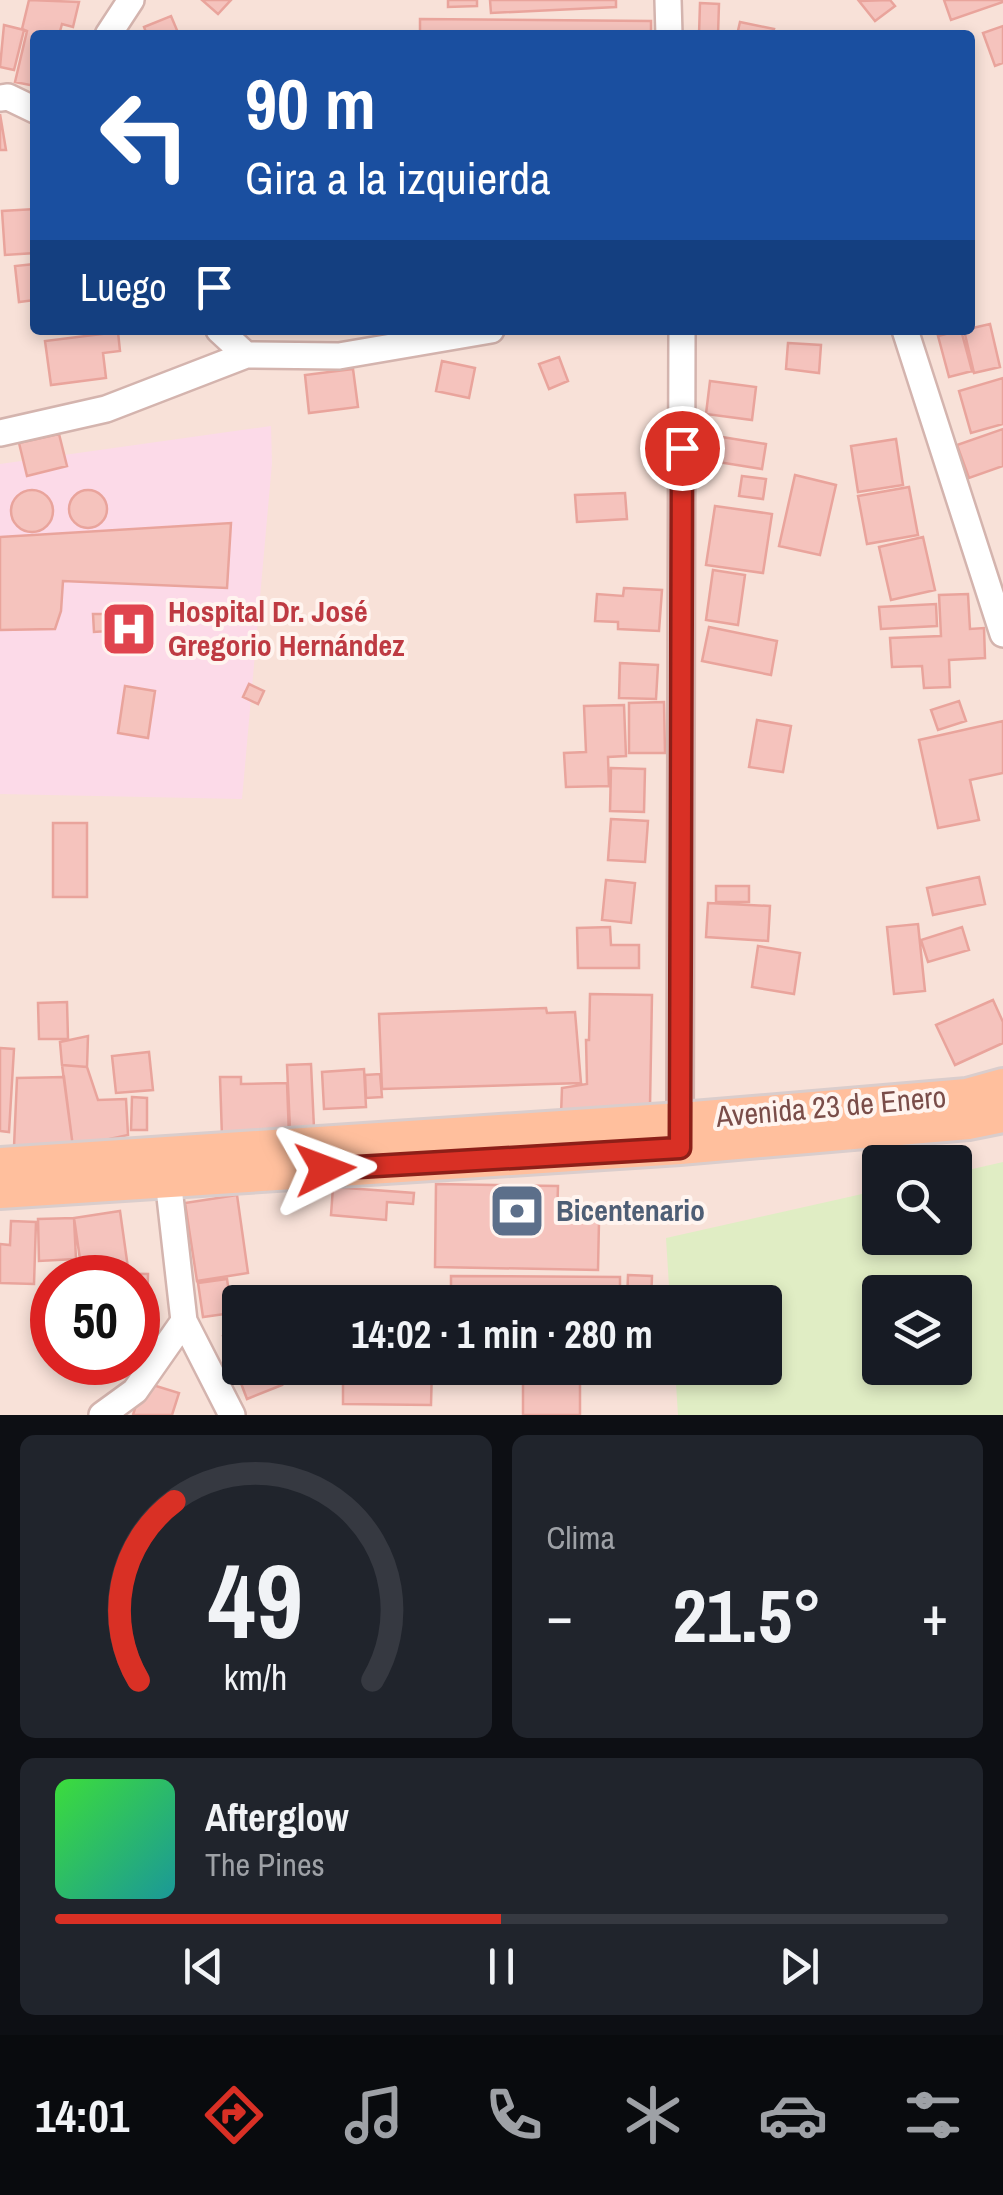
<!DOCTYPE html>
<html lang="es">
<head>
<meta charset="utf-8">
<style>
  body { margin:0; font-family:"Archivo Narrow",sans-serif; background:#20242c; color:#f1f3f6; height:100vh; display:flex; flex-direction:column; font-size:38px; white-space:nowrap }
  * { box-sizing:border-box; margin:0 }
  p { font-size:32px; color:#9ea1a6 }
  .icon { flex:none; width:55px; height:55px; fill:none; stroke:currentColor; stroke-width:2; stroke-linecap:round; stroke-linejoin:round }
  .map { position:relative; height:1415px; overflow:hidden }
  .panel { display:flex; flex-direction:column; gap:20px; padding:20px; background:#0d0f14; flex:1 }
  .panel>* { flex:none }
  .banner { position:absolute; left:30px; top:30px; width:945px; height:305px; border-radius:10px; box-shadow:0 5px 15px #0003; background:#1a4fa0; color:#fff; overflow:hidden }
  .buttons { position:absolute; left:862px; top:1145px; display:grid; gap:20px }
  .buttons a { display:grid; place-items:center; width:110px; height:110px; border-radius:10px; background:#171b24; box-shadow:0 5px 15px #0003; font-size:50px }
  .speed { position:absolute; left:30px; top:1255px; display:flex; gap:20px; font-size:50px; font-weight:700; text-align:center }
  .speed>* { display:grid; place-content:center; width:130px; height:130px; border-radius:50%; background:#171b24; box-shadow:0 5px 15px #0003; line-height:1 }
  .speed .limit { border:15px solid #d22; background:#fff; color:#111 }
  .pin { position:absolute; display:grid; place-items:center; width:85px; height:85px; color:#fff; margin:-42px; border:5px solid #fff; border-radius:50%; box-shadow:0 2px 10px #0007 }
  .me { position:absolute; width:110px; margin:-55px; rotate:87deg; stroke-linejoin:round; filter:drop-shadow(0 0 8px #0008) }
  .turn { display:flex; align-items:center; gap:35px; height:210px; padding:0 50px; font-size:45px }
  .turn .icon { width:130px; height:130px; stroke-width:2.5 }
  .turn b { display:block; font-size:70px; line-height:85px }
  .then { display:flex; align-items:center; height:95px; padding:0 50px; background:#0003; gap:20px; font-size:38px }
  .big { font-size:75px; font-weight:700; line-height:1.1 }
  .panel .tile { flex:1; display:flex; flex-direction:column; justify-content:center; gap:15px; min-width:0; padding:0 35px; border-radius:15px; background:#20242c }
  .panel .dial { align-items:center; gap:0 }
  .dial svg { height:260px; overflow:visible; fill:none; stroke:#363941; stroke-width:7; stroke-linecap:round; text-anchor:middle }
  .dial text { fill:#f1f3f6; stroke:none }
  .song { display:flex; align-items:center; gap:30px }
  .cover { width:120px; height:120px; border-radius:15px; background:linear-gradient(135deg,hsl(120 70% 55%),hsl(180 70% 35%)) }
  .played { height:10px; border-radius:5px; background:linear-gradient(90deg,#d93025 50%,#363941 50%) }
  .keys { display:flex; justify-content:space-around; direction:ltr }
  .heat { display:flex; justify-content:space-between; align-items:center; font-size:55px; direction:ltr }
  .panel .tiles { flex:1; display:grid; gap:20px; grid-template-columns:1fr 1fr }
  .tile:last-child { grid-column:span 2 }
  .trip { position:absolute; left:222px; top:1285px; width:560px; height:100px; border-radius:10px; background:#171b24; box-shadow:0 5px 15px #0003; font-weight:700; line-height:100px; text-align:center }
  .menu { display:flex; height:160px; justify-content:space-around; align-items:center; background:#090b0e; color:#9ea1a6 }
  .menu .icon { width:70px; height:70px }
  .menu .active { color:#d93025 }
  .menu b { font-size:45px; color:#f1f3f6 }
  .map>svg:first-child { display:block }
</style>
</head>
<body>
<div class="map">
<svg width="1003" height="1415" viewBox="0 0 1003 1415">
  <rect width="100%" height="100%" fill="#feefe7"/>
  <path fill="#f8e1d8" fill-rule="evenodd" d="M0,0H1003V1415H0ZM35,35H970V330H35ZM880,1162H955V1238H880ZM52,1278H138V1362H52ZM880,1292H955V1368H880ZM240,1302H765V1368H240Z"/>
  <path fill="#fcdae8" d="M271,426L272,463L242,799L0,794V464Z"/>
  <path fill="#e0edc4" fill-rule="evenodd" d="M1003,1162V1415H678L675,1368H765V1302H670L666,1238L880,1190V1238H955V1173ZM880,1292H955V1368H880Z"/>
  <path fill="#f5c3bd" stroke="#e9a49c" stroke-width="2.5" d="M29,0L79,2L73,27L62,24L59,35H35V86L15,82L27,31L22,29Z
    M202,0H231L218,14Z
    M448,0H477V6L448,7Z
    M490,0H616V7L491,13Z
    M890,0L895,6L875,21L859,1Z
    M944,0H1003V2L951,20Z
    M700,3L719,4L718,35H699Z
    M171,16L179,35H147L144,27Z
    M420,19L651,21V35H420Z
    M740,22L774,29L772,35H737Z
    M4,25L24,30L14,70L0,67Z
    M1003,26V63L995,66L983,33Z
    M0,114L6,150H0Z
    M35,209V253L5,255L2,211Z
    M35,264V300L19,302L15,266Z
    M990,324L1000,367L974,373L964,330Z
    M961,330L972,371L949,377L938,336Z
    M118,332L120,351L103,353L106,378L51,385L45,341Z
    M788,343L821,345L819,373L786,369Z
    M559,357L568,381L549,389L539,364Z
    M442,361L475,368L469,398L436,391Z
    M353,369L358,407L309,413L305,375Z
    M1003,378V424L971,433L959,391Z
    M710,381L756,387L752,420L706,414Z
    M1003,429V466L969,478L957,445Z
    M59,434L67,466L27,476L19,443Z
    M722,437L766,444L762,469L718,462Z
    M896,439L903,485L858,492L851,446Z
    M795,475L836,485L820,555L779,546Z
    M742,476L766,479L763,499L739,496Z
    M909,487L918,535L867,544L858,496Z
    M69 509a19 19 0 1 1 38 0a19 19 0 1 1-38 0Z
    M11 511a21 21 0 1 1 42 0a21 21 0 1 1-42 0Z
    M625,493L627,519L577,522L575,495Z
    M715,506L772,514L763,573L706,565Z
    M231,523L227,588L63,581L61,611L55,629L0,630V537Z
    M923,537L935,590L891,600L879,547Z
    M713,570L745,575L738,625L706,620Z
    M624,588L662,590L659,631L618,629V622L595,621L597,594L623,596Z
    M968,594L970,629L984,628L985,658L949,660L950,687L924,688L922,666L892,667L890,638L941,636L939,595Z
    M936,604L937,626L881,629L879,607Z
    M93,614H108V631L94,632Z
    M709,627L777,641L771,675L702,661Z
    M620,663L658,665L656,699L619,698Z
    M249,684L264,691L258,704L243,697Z
    M125,686L155,691L148,738L118,733Z
    M959,701L966,721L938,730L931,710Z
    M664,702L665,753H629V703Z
    M624,705L626,756L608,757L609,786L566,787L564,753L586,752L584,706Z
    M757,720L791,726L783,772L749,767Z
    M1003,721V773L970,780L979,820L938,828L919,740Z
    M611,768L645,769L644,812L610,811Z
    M611,819L648,821L645,862L608,860Z
    M53,823H87V897H53Z
    M979,877L985,904L933,915L927,888Z
    M606,880L635,883L631,923L602,920Z
    M716,886H749V902H716Z
    M708,903L770,906L768,941L706,937Z
    M918,924L925,991L894,994L887,927Z
    M610,927L611,945H639V968H578L577,928Z
    M962,927L969,950L928,962L921,940Z
    M758,946L800,953L794,994L752,987Z
    M590,994L652,995L650,1106L561,1115L562,1088L587,1084L586,1040H589Z
    M993,1000L1003,1022V1043L955,1065L936,1025Z
    M67,1002L68,1039H39L38,1003Z
    M546,1008L547,1013L575,1012L581,1083L382,1089L379,1014Z
    M88,1036L87,1067L62,1065L60,1042Z
    M0,1048L14,1049L9,1132L0,1131Z
    M149,1052L153,1090L116,1093L112,1056Z
    M311,1064L314,1128L290,1129L287,1065Z
    M62,1065L87,1067L98,1100L126,1099L128,1135L73,1147Z
    M364,1069L366,1107L324,1109L322,1072Z
    M380,1074L382,1097L366,1098L365,1075Z
    M64,1077L73,1147H14L17,1078Z
    M220,1077H241V1084L287,1083L289,1135L222,1137Z
    M132,1097L147,1098V1130H131Z
    M436,1184L558,1186L557,1220L599,1221L598,1270L435,1267Z
    M333,1187L414,1193L413,1204L387,1202L386,1220L331,1215Z
    M237,1195L248,1273L197,1281L185,1203Z
    M120,1211L128,1268L88,1273L87,1266H81L74,1218Z
    M74,1218L76,1259L39,1261L38,1219Z
    M11,1221L36,1222L34,1284L0,1283V1244L10,1245Z
    M95,1273L148,1274L147,1316H138V1278H95Z
    M628,1275L652,1276L651,1302H627Z
    M451,1276L620,1277V1302H451Z
    M227,1279L232,1313L203,1317L198,1283Z
    M138,1319H144L143,1345H138Z
    M240,1329V1368H275L282,1385L247,1399L223,1336Z
    M343,1368H432L431,1405L343,1404Z
    M523,1368H580V1415H523Z
    M143,1382L179,1393L172,1415H133Z"/>
  <g fill="none" stroke-linecap="round" stroke-linejoin="round">
    <g stroke="#d4b4ae" stroke-width="30">
      <path id="minor" d="M668,0L669,35
        M108,35L131,0
        M0,98L8,97L35,110
        M219,330L246,355
        M905,330L1003,634
        M0,433L106,409L246,355L339,356L491,330
        M680,1133L682,330
        M168,1179L184,1321L232,1415
        M102,1415L135,1391L184,1321"/>
    </g>
    <g stroke="#dacdcc" stroke-width="38">
      <path id="major" d="M0,1164L681,1119L967,1095L1003,1085
        M0,1192L680,1148L968,1123L1003,1116"/>
    </g>
    <use href="#minor" stroke="#fff" stroke-width="25"/>
    <use href="#major" stroke="#ffbf9d" stroke-width="32"/>
  </g>
  <g fill="none" stroke-linecap="round" stroke-linejoin="round">
    <g stroke="#8d1f18" stroke-width="25">
      <path id="route" d="M325,1169L680,1148L682,448"/>
    </g>
    <use href="#route" stroke="#d93025" stroke-width="18"/>
  </g>
  <defs>
    <g id="hospital-square" transform="scale(2.875)"><rect x="-9" y="-9" width="18" height="18" rx="4" fill="#e0444e" stroke="#fff4ef"/><path d="M-5-5h3v3.5h4V-5h3V5h-3V1.5h-4V5h-3Z" fill="#fff"/></g>
    <g id="bank-square" transform="scale(2.875)"><rect x="-9" y="-9" width="18" height="18" rx="4" fill="#5c6f8a" stroke="#fff4ef"/><path d="M-6-4H6V4H-6ZM0-2.3a2.3 2.3 0 1 0 0 4.6a2.3 2.3 0 1 0 0-4.6Z" fill="#fff"/></g>
  </defs>
  <g fill-rule="evenodd">
    <use href="#hospital-square" x="129" y="629"/>
    <use href="#bank-square" x="517" y="1211"/>
  </g>
  <g text-anchor="middle" stroke-width="8" stroke-linejoin="round" paint-order="stroke">
    <g font-size="30" font-weight="bold" fill="#be3a42" stroke="#fff4ef" text-anchor="start">
      <text x="168" y="622">Hospital Dr. José<tspan x="168" dy="34">Gregorio Hernández</tspan></text>
    </g>
    <g font-size="30" fill="#7a4d49" stroke="#fff4ef">
      <text transform="translate(831 1107) rotate(-5)" y="10">Avenida 23 de Enero</text>
    </g>
    <g font-size="30" font-weight="bold" fill="#4e5e75" stroke="#fff4ef" text-anchor="start">
      <text x="556" y="1221">Bicentenario</text>
    </g>
  </g>
</svg>
<div class="buttons">
<a><svg class="icon" aria-label="search" viewBox="0 0 24 24"><circle cx="10" cy="10" r="6"/><path d="M15 15l6 6"/></svg></a>
<a><svg class="icon" aria-label="layers" viewBox="0 0 24 24"><path d="M12 4l9 5-9 5-9-5zM3 14l9 5 9-5"/></svg></a>
</div>
<div class="speed"><div class="limit">50</div></div>
<div class="pin" style="left:682px;top:448px;background:#d93025"><svg class="icon" aria-label="arrive" viewBox="0 0 24 24"><path d="M6 21V4h12l-3 4 3 4H6"/></svg></div>
<svg class="me" style="left:325px;top:1169px" viewBox="-20 -20 40 40"><path d="M0-17L14 15 0 8-14 15z" fill="#d93025" stroke="#fff" stroke-width="4"/></svg>
<div class="trip">14:02 · 1 min · 280 m</div>
<div class="banner">
<div class="turn"><svg class="icon" aria-label="left" viewBox="0 0 24 24"><path d="M17 20v-9H6M10 6l-5 5 5 5"/></svg><div><b>90 m</b>Gira a la izquierda</div></div>
<div class="then">Luego<svg class="icon" aria-label="arrive" viewBox="0 0 24 24"><path d="M6 21V4h12l-3 4 3 4H6"/></svg></div>
</div>
</div>
<section class="panel">
<div class="tiles">
<div class="tile dial"><svg viewBox="0 0 100 80">
<path d="M14 69A42 42 0 1 1 86 69"/>
<path d="M14 69A42 42 0 0 1 25 14" stroke="#d93025"/>
<text x="50" y="56" font-size="32" font-weight="700">49</text>
<text x="50" y="72" font-size="11">km/h</text>
</svg></div>
<div class="tile"><p>Clima</p>
<div class="heat"><a>−</a><b class="big">21.5°</b><a>+</a></div>
</div>
<div class="tile">
<div class="song"><i class="cover"></i><div><b>Afterglow</b><p>The Pines</p></div></div>
<div class="played"></div>
<div class="keys"><svg class="icon" aria-label="previous" viewBox="0 0 24 24"><path d="M18 5L8 12l10 7zM5 5v14"/></svg><svg class="icon" aria-label="pause" viewBox="0 0 24 24"><path d="M8 5v14M16 5v14"/></svg><svg class="icon" aria-label="next" viewBox="0 0 24 24"><path d="M6 5l10 7-10 7zM19 5v14"/></svg></div>
</div>
</div>
</section>
<nav class="menu">
<b>14:01</b>
<svg class="icon active" aria-label="directions" viewBox="0 0 24 24"><path d="M12 3l9 9-9 9-9-9zM9 14v-3h6M13 9l2 2-2 2"/></svg>
<svg class="icon" aria-label="music" viewBox="0 0 24 24"><path d="M9 18V5l10-2v13"/><circle cx="6" cy="18" r="3"/><circle cx="16" cy="16" r="3"/></svg>
<svg class="icon" aria-label="phone" viewBox="0 0 24 24"><path d="M5 4h4l2 5-3 2q2 4 5 5l2-3 5 2v4C11 20 4 13 5 4z"/></svg>
<svg class="icon" aria-label="climate" viewBox="0 0 24 24"><path d="M12 3v18M4 7l16 10M4 17L20 7"/></svg>
<svg class="icon" aria-label="car" viewBox="0 0 24 24"><path d="M5 17H2v-5l4-1 3-4h7l3 4 3 1v5h-3M9 17h6M6 11h13"/><circle cx="7" cy="17" r="2"/><circle cx="17" cy="17" r="2"/></svg>
<svg class="icon" aria-label="filters" viewBox="0 0 24 24"><path d="M4 7h16M4 17h16"/><circle cx="9" cy="7" r="2"/><circle cx="15" cy="17" r="2"/></svg>
</nav>
</body>
</html>
